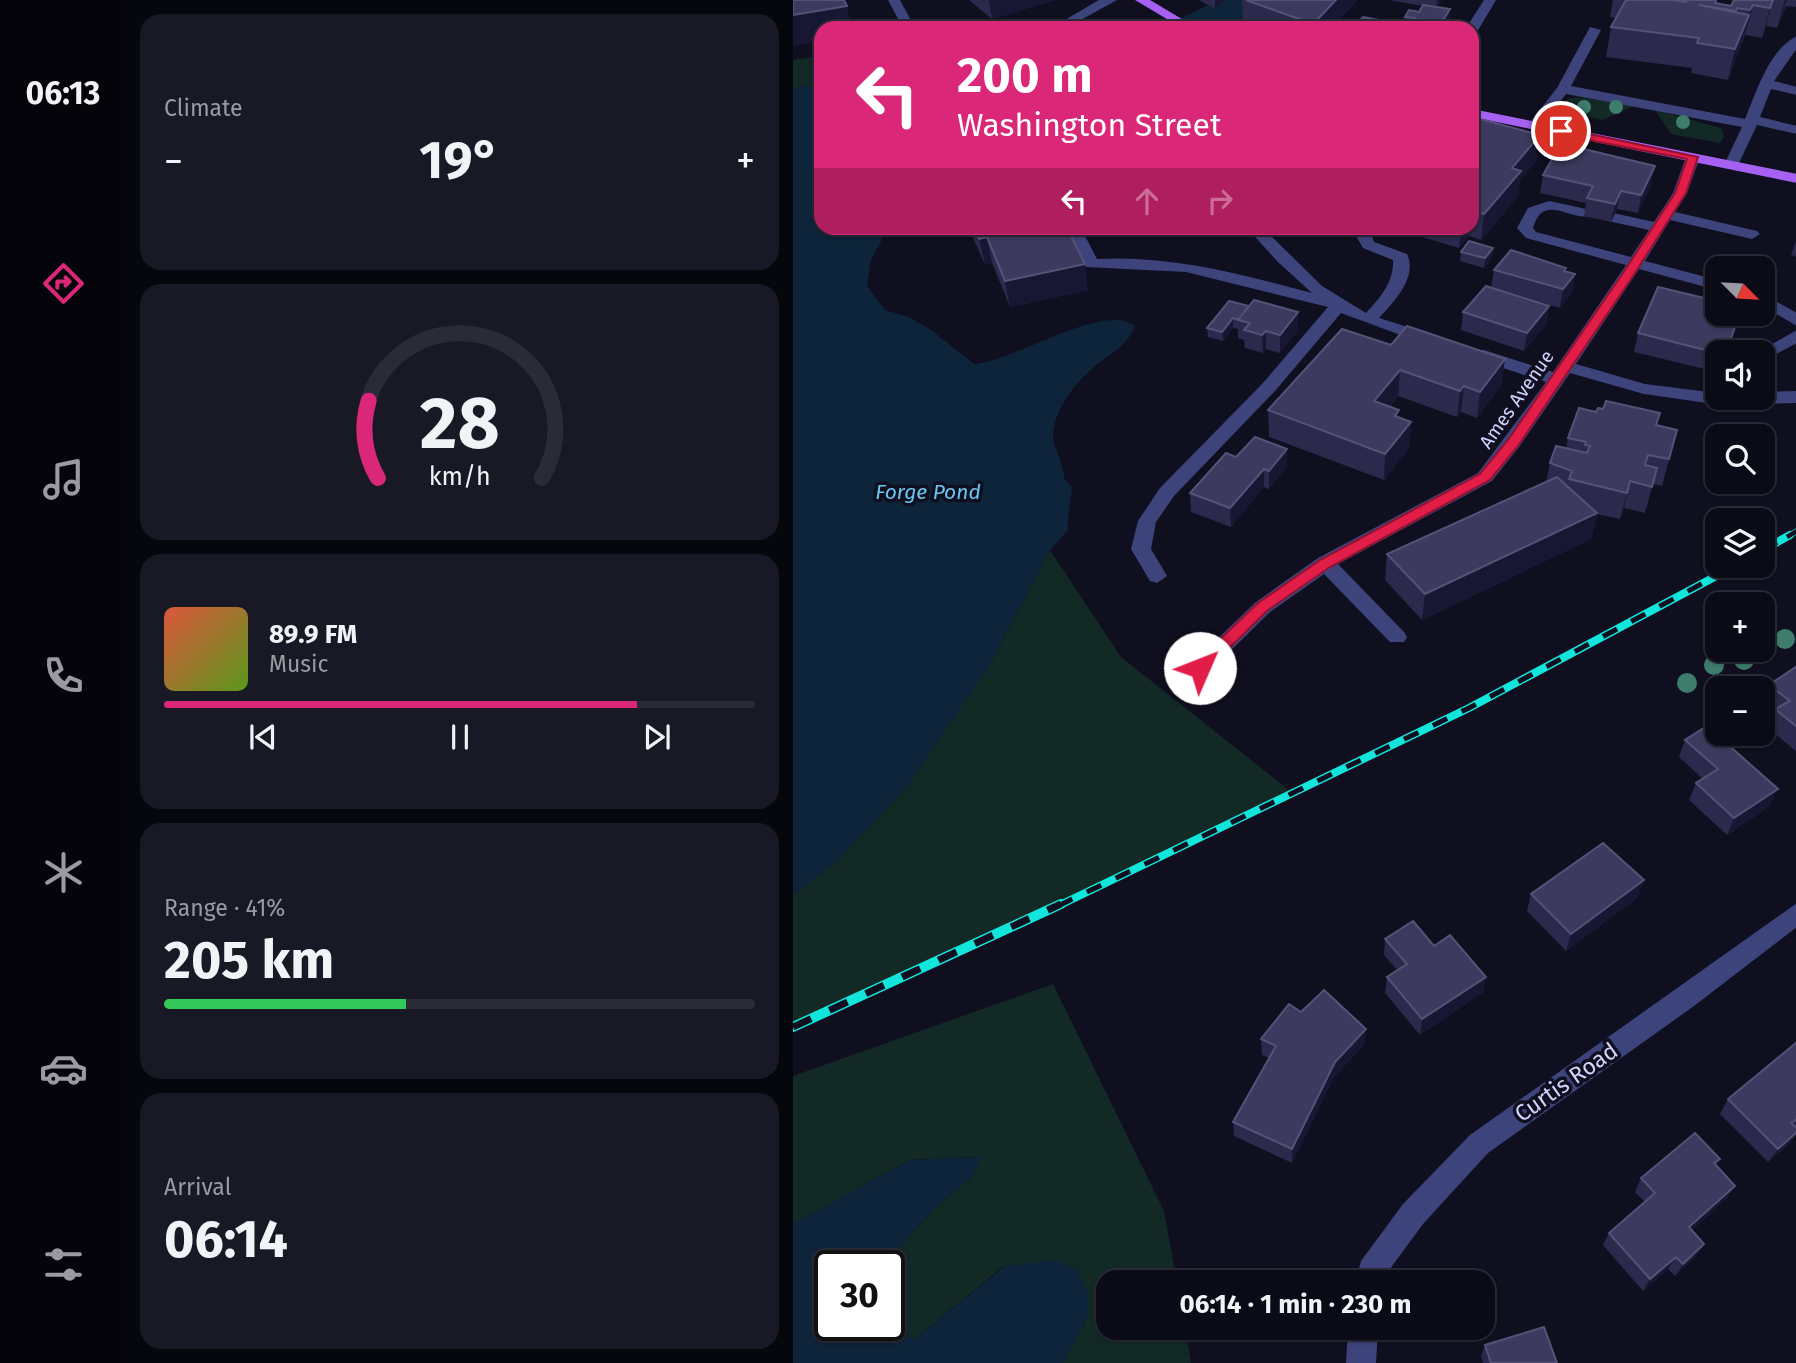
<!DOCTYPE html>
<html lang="en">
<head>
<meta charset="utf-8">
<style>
  body { margin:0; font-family:"Fira Sans",sans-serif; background:#191925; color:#f1f3f6; height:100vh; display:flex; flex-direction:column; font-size:26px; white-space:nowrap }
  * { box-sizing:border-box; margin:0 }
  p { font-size:23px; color:#9a9ba2 }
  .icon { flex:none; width:38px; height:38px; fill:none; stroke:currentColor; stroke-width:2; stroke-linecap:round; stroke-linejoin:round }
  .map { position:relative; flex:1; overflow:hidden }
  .drawer { display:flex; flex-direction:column; gap:14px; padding:14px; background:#06060d; width:667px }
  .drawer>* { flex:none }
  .top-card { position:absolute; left:21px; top:21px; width:665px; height:214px; border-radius:21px; box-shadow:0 2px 5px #0004,0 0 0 2px #2b2b37; background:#db2777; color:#fff; overflow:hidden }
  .needle { width:46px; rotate:114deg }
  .tools { position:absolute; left:912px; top:256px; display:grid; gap:14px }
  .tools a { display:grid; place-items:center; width:70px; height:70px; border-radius:14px; background:#0b0b18; box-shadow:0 2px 5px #0004,0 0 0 2px #2b2b37; font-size:35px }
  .speed { position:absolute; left:21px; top:1250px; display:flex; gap:14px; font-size:35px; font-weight:700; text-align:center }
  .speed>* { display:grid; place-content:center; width:91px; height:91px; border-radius:50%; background:#0b0b18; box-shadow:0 2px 5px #0004,0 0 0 2px #2b2b37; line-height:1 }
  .speed .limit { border:4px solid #111; border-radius:10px; background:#fff; color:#111 }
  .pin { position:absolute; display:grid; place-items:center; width:60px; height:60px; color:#fff; margin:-30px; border:4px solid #fff; border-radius:50%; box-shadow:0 2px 7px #0007 }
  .me { position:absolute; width:77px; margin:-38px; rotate:46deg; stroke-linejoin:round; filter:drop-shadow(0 0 5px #0008) }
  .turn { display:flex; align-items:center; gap:24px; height:147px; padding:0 28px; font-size:32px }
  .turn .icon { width:91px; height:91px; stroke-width:2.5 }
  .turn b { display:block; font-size:49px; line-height:60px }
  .lanes { display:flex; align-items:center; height:66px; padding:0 28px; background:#0003; justify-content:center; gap:35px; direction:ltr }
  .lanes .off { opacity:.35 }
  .big { font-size:52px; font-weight:700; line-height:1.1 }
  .drawer .tile { flex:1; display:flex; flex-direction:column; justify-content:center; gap:10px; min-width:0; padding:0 24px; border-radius:21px; background:#191925 }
  .drawer .dial { align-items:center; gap:0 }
  .dial svg { height:182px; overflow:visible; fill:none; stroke:#2b2b37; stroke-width:7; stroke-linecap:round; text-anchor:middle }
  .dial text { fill:#f1f3f6; stroke:none }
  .song { display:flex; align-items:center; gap:21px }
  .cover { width:84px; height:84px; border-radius:10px; background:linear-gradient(135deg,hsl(10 70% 55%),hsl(90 70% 35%)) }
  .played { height:7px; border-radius:4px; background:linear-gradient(90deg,#db2777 80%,#2b2b37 80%) }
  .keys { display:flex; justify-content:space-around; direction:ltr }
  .heat { display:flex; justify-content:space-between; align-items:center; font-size:38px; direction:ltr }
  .charge { height:10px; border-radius:5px; background:linear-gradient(90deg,#34c759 41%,#2b2b37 0) }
  .trip { position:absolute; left:303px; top:1270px; width:399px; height:70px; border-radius:21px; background:#0b0b18; box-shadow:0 2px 5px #0004,0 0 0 2px #2b2b37; font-weight:700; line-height:70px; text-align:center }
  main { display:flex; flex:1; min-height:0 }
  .dock { display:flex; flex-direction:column; width:126px; justify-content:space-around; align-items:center; background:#04040a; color:#9a9ba2 }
  .dock .icon { width:49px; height:49px }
  .dock .active { color:#db2777 }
  .dock b { font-size:32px; color:#f1f3f6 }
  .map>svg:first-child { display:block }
</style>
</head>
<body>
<main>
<nav class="dock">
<b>06:13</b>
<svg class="icon active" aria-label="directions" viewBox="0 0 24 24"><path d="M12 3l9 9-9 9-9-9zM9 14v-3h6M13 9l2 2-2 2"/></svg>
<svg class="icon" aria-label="music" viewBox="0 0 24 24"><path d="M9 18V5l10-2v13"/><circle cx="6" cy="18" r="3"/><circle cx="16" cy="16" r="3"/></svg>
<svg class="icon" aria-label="phone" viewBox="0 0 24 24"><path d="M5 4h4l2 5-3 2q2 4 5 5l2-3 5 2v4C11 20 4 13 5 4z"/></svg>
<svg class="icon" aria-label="climate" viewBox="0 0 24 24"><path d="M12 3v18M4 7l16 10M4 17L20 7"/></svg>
<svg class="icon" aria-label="car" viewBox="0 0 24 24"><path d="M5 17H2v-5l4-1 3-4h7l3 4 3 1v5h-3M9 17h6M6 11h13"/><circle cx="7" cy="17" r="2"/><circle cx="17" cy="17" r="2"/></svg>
<svg class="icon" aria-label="filters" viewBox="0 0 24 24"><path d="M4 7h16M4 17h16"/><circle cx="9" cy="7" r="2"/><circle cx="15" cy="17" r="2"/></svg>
</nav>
<section class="drawer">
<div class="tile"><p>Climate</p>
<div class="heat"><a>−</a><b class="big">19°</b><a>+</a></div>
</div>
<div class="tile dial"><svg viewBox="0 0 100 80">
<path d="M14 69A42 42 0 1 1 86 69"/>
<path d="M14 69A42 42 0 0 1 10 35" stroke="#db2777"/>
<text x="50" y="56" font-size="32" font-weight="700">28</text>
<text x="50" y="72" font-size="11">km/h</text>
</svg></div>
<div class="tile">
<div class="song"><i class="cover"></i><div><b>89.9 FM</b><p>Music</p></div></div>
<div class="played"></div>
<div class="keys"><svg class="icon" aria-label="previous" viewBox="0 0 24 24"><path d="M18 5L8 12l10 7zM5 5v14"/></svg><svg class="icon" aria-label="pause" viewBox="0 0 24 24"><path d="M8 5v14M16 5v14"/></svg><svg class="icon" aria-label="next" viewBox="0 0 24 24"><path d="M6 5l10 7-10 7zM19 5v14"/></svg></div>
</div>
<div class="tile"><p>Range · 41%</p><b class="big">205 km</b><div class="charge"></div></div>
<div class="tile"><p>Arrival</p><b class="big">06:14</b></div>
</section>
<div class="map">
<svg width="1004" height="1363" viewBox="0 0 1004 1363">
  <rect width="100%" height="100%" fill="#0f0f20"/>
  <path fill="#122925" d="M28,56V89L9,86L0,89V60Z
    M783,97L841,106L809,120L764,110L775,99Z
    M862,110L928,128L931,136L927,143L878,134Z
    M257,550L328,657L501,794L313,886L0,1027V894L44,861L196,666Z
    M260,984L371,1211L384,1283H315V1328H392L398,1363H270L295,1317L211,1266L123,1338L98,1337L80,1325H96V1265H90L143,1207L179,1177L187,1157L117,1160L0,1224V1076Z"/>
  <path fill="#0d243a" d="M9,86L28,89V228H95L78,260L74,286L92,310L116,317L138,330L181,364C223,361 310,301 342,326C335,346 315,355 300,368C280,385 261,410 260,437C260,447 271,461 271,478L279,487L274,531L257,550L196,666L115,786L44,861L0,894V89Z
    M188,1157L179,1177L143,1207L90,1265H37V1325H80L98,1337L123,1338L212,1266L262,1260L284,1270L295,1291V1317L270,1363H0V1224L117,1160Z"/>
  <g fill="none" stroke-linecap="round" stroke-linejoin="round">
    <path fill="#0d243a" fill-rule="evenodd" d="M425,0H470C445,38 424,28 382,28L389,18Z"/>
    <path fill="#3d447b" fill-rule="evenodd" d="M95,0H107L122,28H110Z
      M306,0H324L273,28L260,27Z
      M691,0H703L684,32L679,33V28H673Z
      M797,27L808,30L778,86L952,119C963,93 976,49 1004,36V48L981,81L1004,87V95L978,89L967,117L1004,126V134L964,125L945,165L938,169L931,165L949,127L773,94L746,129H736L734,126L764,88Z
      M900,153L907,157L894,193L882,212L964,231L967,234L959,239L877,220L852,261L924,280V290L846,269L783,364L852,384L924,393V397H970V392L1004,391V403L928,405L851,394L777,373L726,447L699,481L545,564L611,632L614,637L611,642H597L531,574L477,612L414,674H400L397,668L400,662L463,602L525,558L685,473L753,382L679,358L677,354L679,350H691L760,372L833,265L733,238L724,228L735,208L756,201L798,210V216C777,221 750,192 740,228L743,232L838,257L856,230L815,221L812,218L820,213L861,222L880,193L893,157Z
      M274,228H288L304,259C378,255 448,274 519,293L485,262L454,228H470L529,286L573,313C588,297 601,282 600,260L570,248L563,236L570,228H585L579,236L581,242L614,254C625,277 601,302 586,318L644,336L646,340L638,345L632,344L548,313L482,391L381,496L363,522L358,549L374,576L364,583L357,581L338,549L345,521L367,488L470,383L535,307L393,272L293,267Z
      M970,294L1004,313V326L970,306Z
      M1004,330V343L970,361V352H965Z
      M1004,903V927L901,1006L695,1153L630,1224L591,1277L590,1283H562L568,1261L610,1204L677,1135Z
      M555,1328H585L583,1363H553Z"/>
    <path fill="#a761f2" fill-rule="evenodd" d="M342,0H357L404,28H389Z
      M679,109L1004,174V183L679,117Z"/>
    <g stroke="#12e6dc" stroke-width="6">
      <path id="rail-far2" d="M994,537L1004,531"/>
    </g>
    <g stroke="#12e6dc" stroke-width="8">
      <path id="rail-far1" d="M970,550L997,535
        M265,906L676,708L944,565"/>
    </g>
    <g stroke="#12e6dc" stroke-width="10">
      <path id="rail" d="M0,1027L268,904"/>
    </g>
    <use href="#rail-far2" stroke="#0f0f20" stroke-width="4.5" stroke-dasharray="13" stroke-linecap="butt"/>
    <use href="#rail-far1" stroke="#0f0f20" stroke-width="5" stroke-dasharray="16" stroke-linecap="butt"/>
    <use href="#rail" stroke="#0f0f20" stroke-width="7" stroke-dasharray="20" stroke-linecap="butt"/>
  </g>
  <g fill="#3e7c6b">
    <circle cx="791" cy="107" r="7"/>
    <circle cx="823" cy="107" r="7"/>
    <circle cx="890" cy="122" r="7"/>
    <circle cx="992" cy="639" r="10"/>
    <circle cx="951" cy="660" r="10"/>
    <circle cx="921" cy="665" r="10"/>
    <circle cx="894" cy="683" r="10"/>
  </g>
  <path fill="#2b294c" d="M176,0H262L199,19Z
    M406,0H432L422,9Z
    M449,0H564L539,28H464L450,23Z
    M596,0H649L643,7L657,9L656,18L650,28H618V27L611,26L612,17L626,12L630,6Z
    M820,0H923L922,3L938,6L941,0H1004V7L993,6L984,28L973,26L969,38L952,35L935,80L898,73L899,68L813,57L818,27L823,18L817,17Z
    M679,122L747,135L744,160L727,180L725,196L688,240L676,236L666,248L603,229V228H679Z
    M750,175L858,184L845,213L824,209L818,222L791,216L793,203L747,193Z
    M176,228H274L295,290L217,307L199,263L192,265Z
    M1004,238V257L998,255Z
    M700,248L699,257L691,268L667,261L668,252Z
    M701,270L773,271L782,274L779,293L767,308L709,291L756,306L753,325L731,351L668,330L670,312L698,288Z
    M436,301L505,330L487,353L473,349L470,353L452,348L451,340L445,338V329L440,328L430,341L415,337L414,328Z
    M948,313L944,325L924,352V372L841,352L845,333Z
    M598,345L712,359L708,385L684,418L668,412L664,417L605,396L597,407L606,417L618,422L616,448L591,480L476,437L475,410Z
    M810,409L867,413L864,425L877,456L869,486L860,484L852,513L831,508L827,519L804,514L798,539L629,620L592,580L594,554L753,482L757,463L773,448L775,438L803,412Z
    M443,457L494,467L476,489L471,487L438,527L398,512L397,493Z
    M1004,666V752L974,727L981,712L970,703L976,685Z
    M892,740L977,806L934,835L896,800L903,783L910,779L886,757Z
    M738,894L845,897L773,951L734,911Z
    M592,939L641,946L690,992L627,1035L592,993L594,977L604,970L591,955Z
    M508,1012L572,1044L541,1077L499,1163L441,1136L440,1122L476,1058L469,1055L468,1039Z
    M1004,1042V1124L1001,1126L1004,1128V1133L996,1144L975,1162L927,1114L935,1099Z
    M927,1159L923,1165L942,1186L933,1199L899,1230L903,1256L882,1276L875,1269L850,1291L810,1245L816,1233L852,1202L842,1192L848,1178Z
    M692,1345L764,1363H690L688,1356Z"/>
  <path fill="#181733" d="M196,0H262L199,19Z
    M422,0H432L422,9Z
    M543,0H564L539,28H520V24Z
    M644,0H649L643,8Z
    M980,0L973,26L969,38L977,8Z
    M992,0H994L984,28Z
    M960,5L952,35L950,40L957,10Z
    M54,6L59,28H28V41L0,46V15Z
    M657,9L656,18L650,28H645Z
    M956,15L948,45L935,80L942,49Z
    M747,135L744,160L727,180L725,196L688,240L691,214L719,168Z
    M862,166L858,184L845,213L848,195Z
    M828,191L824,209L818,222L822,204Z
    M668,228H677L676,236L666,248Z
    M194,237L199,263L192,265L186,239Z
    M700,248L699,257L691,268L692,258Z
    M292,264L295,290L217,307L212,281Z
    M782,274L779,293L767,308L770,289Z
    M756,306L753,325L731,351L734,333Z
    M505,312V330L487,353V335Z
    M948,313L935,352H933Z
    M440,318V328L430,341L429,332Z
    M473,331V349L470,353L469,335Z
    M712,359L708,385L684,418L687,392Z
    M607,370L605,396L579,428L581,401Z
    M671,386L668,412L664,417L667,391Z
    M618,422L616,448L591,480L592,454Z
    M494,449V467L476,489V471Z
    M471,469V487L438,527L437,508Z
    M837,481L831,508L827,519L834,493Z
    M804,513L798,539L629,620L632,594Z
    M985,789L977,806L934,835L941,818Z
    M851,880L845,897L773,951L778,934Z
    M693,977L690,992L627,1035L629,1019Z
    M573,1029L572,1044L541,1077L499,1163V1149L542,1062Z
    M1004,1132L996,1144L975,1162L985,1149Z
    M942,1186L933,1199L888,1240L896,1227Z
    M911,1244L903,1256L882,1276L890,1264Z
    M883,1257L875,1269L850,1291L857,1279Z"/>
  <path fill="#3c3b5f" stroke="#545377" stroke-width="2" d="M0,0H51L54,6L0,15Z
    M453,0H543L520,24Z
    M833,0H878L894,2L884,0H923L922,3L938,6L941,0H980L977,8L960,5L957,10L944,8L943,11L906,5L956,15L942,49L904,43L906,38L818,27Z
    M630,5L657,9L645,28L619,24L622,18L612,17L616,10L626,12Z
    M570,17L601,23L597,28H560Z
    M683,118L747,135L719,168L728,171L691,214L679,210V122Z
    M766,147L784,151L786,148L862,166L848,195L828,191L822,204L794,198L800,186L750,175Z
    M182,228H274L292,264L212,281L194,237L186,239Z
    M676,241L700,248L692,258L668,252Z
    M718,250L773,268L771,271L782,274L770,289L701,270Z
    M693,286L756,306L734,333L670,312Z
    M865,287L924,301V313H947L933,352L924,353L845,333Z
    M461,300L505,312L487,335L473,331L469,335L451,330L457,323L445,320Z
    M436,301L456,306L445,320L450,321L440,318L429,332L414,328Z
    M614,326L712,359L687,392L671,386L667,391L607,370L581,401L606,410L602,416L618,422L592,454L475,410L549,329L598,345Z
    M813,401L867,413L863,425L884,430L876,459L855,455L852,465L864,468L859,487L837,481L834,493L776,479L779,471L757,463L763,446L794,453L797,446L792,445L793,442L775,438L786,408L803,412L805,408L810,409Z
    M462,437L494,449L476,471L471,469L437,508L397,493L433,453L443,457Z
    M764,477L804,513L632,594L594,554Z
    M1004,666V727L982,709L997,701L976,685Z
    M914,726L985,789L941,818L903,783L925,769L892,740Z
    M810,843L851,880L778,934L738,894Z
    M620,921L641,946L657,935L693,977L629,1019L594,977L614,964L592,939Z
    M531,990L573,1029L542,1062L499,1149L440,1122L483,1046L468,1039L496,1004L508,1012Z
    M1004,1042V1119L998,1123L1004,1128V1132L985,1149L935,1099Z
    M902,1133L927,1159L921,1163L942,1186L896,1227L911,1244L890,1264L883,1257L857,1279L816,1233L862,1193L848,1178Z
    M751,1327L764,1363H698L692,1345Z"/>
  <path fill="#e11d48" stroke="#92132f" stroke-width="2" d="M768,128L905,157L893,193L842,273L725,446L697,480L537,567L475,610L412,672H401V664L465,603L527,560L687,474L715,440L830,273L882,193L894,159L764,134V129Z"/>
  <g text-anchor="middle" stroke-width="7" stroke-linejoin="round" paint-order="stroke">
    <g font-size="19" fill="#d1d3fb" stroke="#0f0f20">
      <text transform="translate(723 399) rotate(-55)" y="7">Ames Avenue</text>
    </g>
    <g font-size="21" font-style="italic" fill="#68c7f3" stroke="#0f0f20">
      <text x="135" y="499">Forge Pond</text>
    </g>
    <g font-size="23" fill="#d1d3fb" stroke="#0f0f20">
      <text transform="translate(773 1082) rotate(-35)" y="8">Curtis Road</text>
    </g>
  </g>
</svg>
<div class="tools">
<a><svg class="needle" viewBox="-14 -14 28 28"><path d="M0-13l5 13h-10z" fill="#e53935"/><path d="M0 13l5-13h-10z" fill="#9a9ba2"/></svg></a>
<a><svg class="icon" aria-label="sound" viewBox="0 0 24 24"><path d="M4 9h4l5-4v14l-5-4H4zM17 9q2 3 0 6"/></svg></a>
<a><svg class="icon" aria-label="search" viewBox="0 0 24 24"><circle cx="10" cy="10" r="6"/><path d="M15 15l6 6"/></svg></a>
<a><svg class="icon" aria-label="layers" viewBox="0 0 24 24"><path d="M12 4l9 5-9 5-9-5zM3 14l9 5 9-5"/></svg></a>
<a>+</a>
<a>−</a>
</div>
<div class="speed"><div class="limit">30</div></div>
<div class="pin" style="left:768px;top:131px;background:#d93025"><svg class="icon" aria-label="arrive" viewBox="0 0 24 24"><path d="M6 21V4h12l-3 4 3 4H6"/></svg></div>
<svg class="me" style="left:407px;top:668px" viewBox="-20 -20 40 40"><circle r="19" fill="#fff"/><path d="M0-13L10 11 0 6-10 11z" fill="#e11d48"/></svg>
<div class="trip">06:14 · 1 min · 230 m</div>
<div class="top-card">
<div class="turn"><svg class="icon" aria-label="left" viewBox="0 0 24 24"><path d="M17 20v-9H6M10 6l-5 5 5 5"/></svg><div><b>200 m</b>Washington Street</div></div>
<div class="lanes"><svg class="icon" aria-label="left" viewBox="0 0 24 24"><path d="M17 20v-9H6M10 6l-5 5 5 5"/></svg><svg class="icon off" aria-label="ahead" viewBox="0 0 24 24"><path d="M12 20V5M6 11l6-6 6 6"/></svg><svg class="icon off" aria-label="right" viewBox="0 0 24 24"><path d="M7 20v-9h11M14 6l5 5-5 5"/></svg></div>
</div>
</div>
</main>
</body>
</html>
